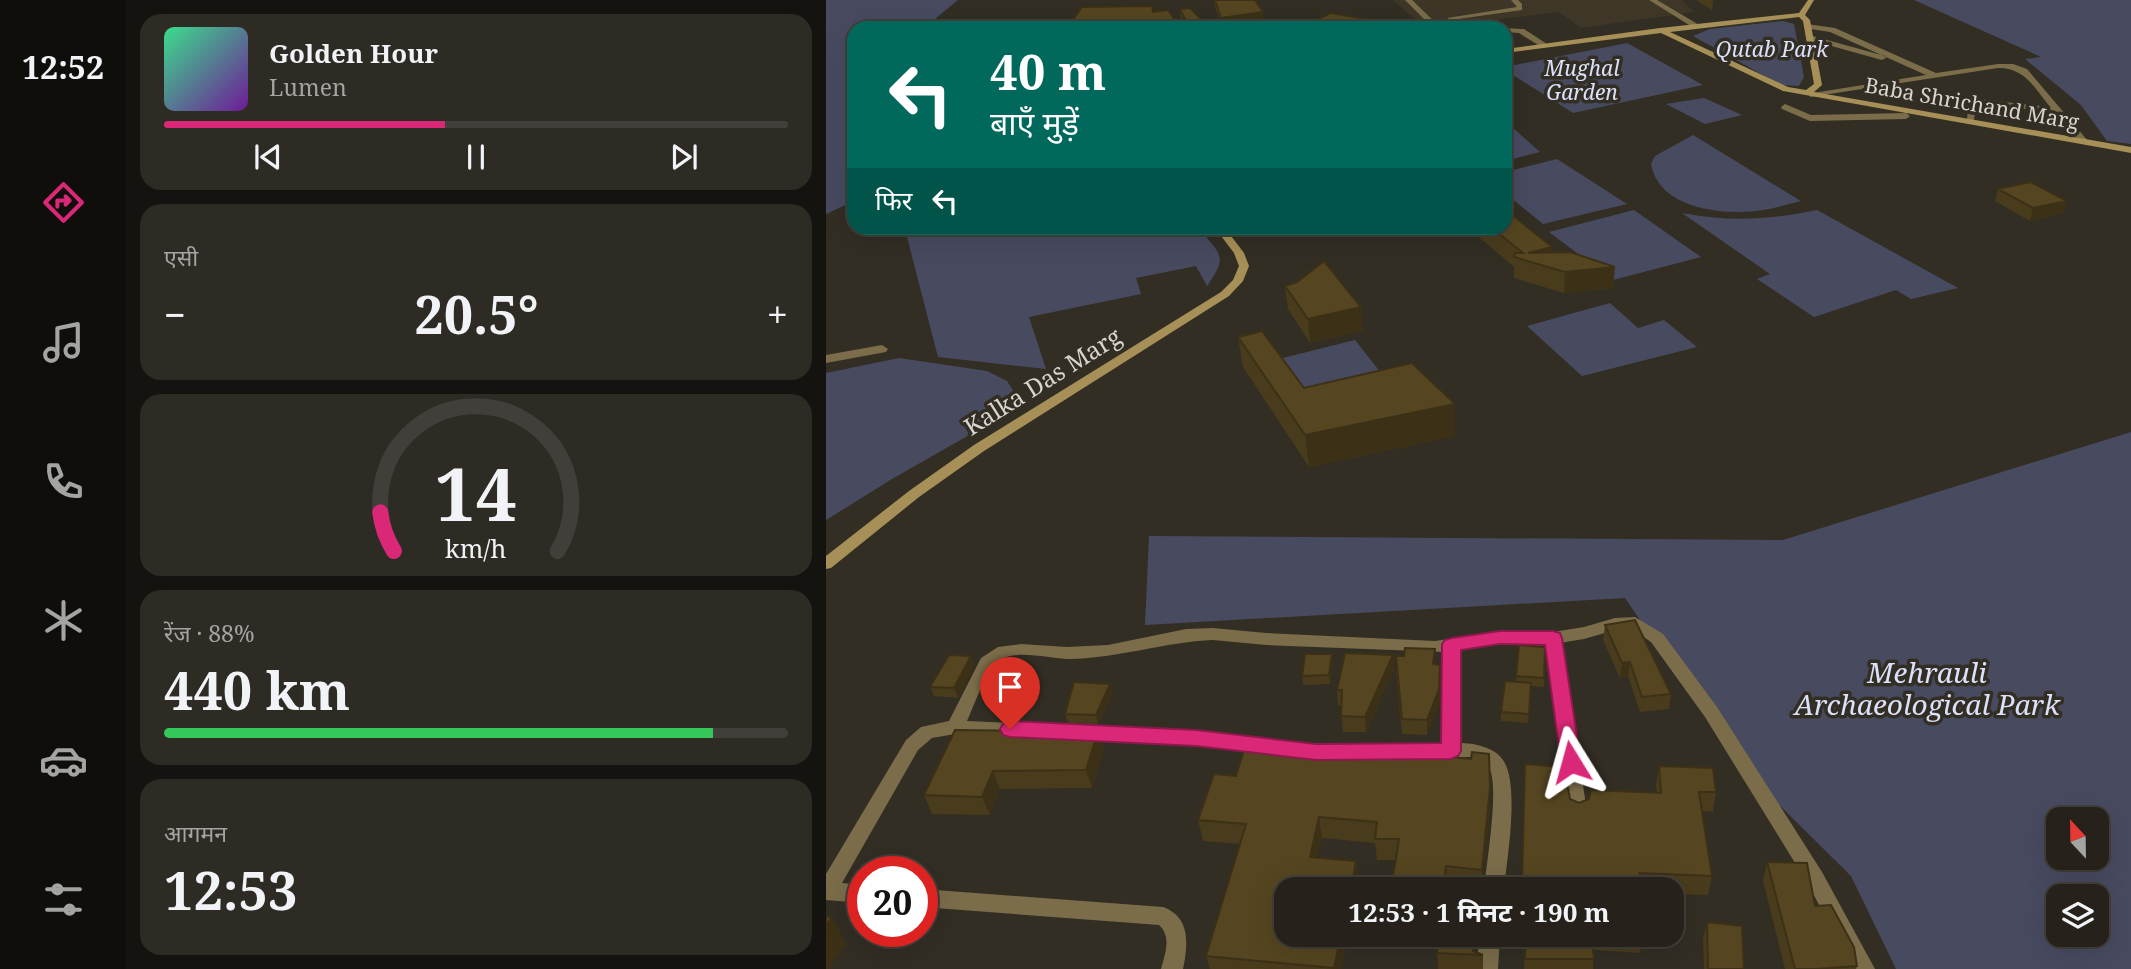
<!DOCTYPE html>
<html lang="hi">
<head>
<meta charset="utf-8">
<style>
  body { margin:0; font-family:"Noto Serif","Noto Sans Devanagari",serif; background:#2e2a24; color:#f1f3f6; height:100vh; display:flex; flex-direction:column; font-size:26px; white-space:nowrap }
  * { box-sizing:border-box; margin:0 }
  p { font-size:23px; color:#a4a4a3 }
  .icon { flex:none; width:38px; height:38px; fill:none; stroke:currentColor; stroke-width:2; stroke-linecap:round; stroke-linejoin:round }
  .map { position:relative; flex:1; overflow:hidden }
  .panel { display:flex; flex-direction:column; gap:14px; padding:14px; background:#15130f; width:700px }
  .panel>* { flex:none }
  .banner { position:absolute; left:21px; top:21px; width:665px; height:214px; border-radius:21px; box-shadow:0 7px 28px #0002,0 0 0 2px #423f3a; background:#00695c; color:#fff; overflow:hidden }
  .needle { width:46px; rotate:338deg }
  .fabs { position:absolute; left:1220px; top:807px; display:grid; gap:14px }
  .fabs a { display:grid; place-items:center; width:63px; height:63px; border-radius:14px; background:#26221b; box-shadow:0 7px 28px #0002,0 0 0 2px #423f3a; font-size:35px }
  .speed { position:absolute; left:21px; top:856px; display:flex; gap:14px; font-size:35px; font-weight:700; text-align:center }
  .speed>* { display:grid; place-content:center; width:91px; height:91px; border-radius:50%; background:#26221b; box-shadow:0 7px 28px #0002,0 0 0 2px #423f3a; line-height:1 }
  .speed .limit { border:10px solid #d22; background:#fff; color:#111 }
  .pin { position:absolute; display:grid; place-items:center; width:60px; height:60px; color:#fff; margin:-72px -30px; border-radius:50% 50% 50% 0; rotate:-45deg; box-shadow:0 0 7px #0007 }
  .pin .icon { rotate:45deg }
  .me { position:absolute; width:77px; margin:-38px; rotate:352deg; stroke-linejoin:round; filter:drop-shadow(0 0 5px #0008) }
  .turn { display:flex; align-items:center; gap:24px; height:147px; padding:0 28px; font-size:32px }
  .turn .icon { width:91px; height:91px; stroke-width:2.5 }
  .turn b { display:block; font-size:49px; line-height:60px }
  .then { display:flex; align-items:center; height:66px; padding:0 28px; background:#0003; gap:14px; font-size:26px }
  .big { font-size:52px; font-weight:700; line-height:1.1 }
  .panel .widget { flex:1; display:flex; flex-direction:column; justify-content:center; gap:10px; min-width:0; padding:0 24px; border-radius:21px; background:#2e2a24 }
  .panel .dial { align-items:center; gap:0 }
  .dial svg { height:182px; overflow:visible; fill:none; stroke:#423f3a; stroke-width:7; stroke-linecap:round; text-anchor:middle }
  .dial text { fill:#f1f3f6; stroke:none }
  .song { display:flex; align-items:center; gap:21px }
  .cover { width:84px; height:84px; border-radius:10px; background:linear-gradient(135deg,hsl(150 70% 55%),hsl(280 70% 35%)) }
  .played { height:7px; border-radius:4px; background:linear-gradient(90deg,#db2777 45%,#423f3a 45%) }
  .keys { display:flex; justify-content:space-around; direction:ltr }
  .heat { display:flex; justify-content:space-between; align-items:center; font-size:38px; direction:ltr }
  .charge { height:10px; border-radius:5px; background:linear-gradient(90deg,#34c759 88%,#423f3a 0) }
  .trip { position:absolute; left:448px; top:877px; width:410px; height:70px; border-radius:21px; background:#26221b; box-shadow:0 7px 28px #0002,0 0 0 2px #423f3a; font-weight:700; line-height:70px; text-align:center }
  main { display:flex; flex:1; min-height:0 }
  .tabs { display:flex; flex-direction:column; width:126px; justify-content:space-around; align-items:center; background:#0f0e0b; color:#a4a4a3 }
  .tabs .icon { width:49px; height:49px }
  .tabs .active { color:#db2777 }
  .tabs b { font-size:32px; color:#f1f3f6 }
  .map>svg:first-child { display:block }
</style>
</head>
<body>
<main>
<nav class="tabs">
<b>12:52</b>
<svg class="icon active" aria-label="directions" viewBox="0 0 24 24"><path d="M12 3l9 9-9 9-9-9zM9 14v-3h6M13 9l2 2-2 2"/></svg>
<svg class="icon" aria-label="music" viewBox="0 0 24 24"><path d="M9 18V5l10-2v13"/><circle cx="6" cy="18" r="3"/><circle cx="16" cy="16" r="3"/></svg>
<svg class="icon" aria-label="phone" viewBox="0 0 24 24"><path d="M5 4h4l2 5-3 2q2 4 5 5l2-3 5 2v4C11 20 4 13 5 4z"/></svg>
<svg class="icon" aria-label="climate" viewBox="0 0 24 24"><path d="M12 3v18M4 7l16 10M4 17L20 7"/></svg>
<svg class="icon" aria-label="car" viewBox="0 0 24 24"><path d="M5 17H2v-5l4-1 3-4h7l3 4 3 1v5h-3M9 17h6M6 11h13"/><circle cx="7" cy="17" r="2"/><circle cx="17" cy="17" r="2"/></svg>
<svg class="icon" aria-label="filters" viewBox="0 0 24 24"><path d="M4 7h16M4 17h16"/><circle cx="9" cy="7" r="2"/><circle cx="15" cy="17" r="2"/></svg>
</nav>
<section class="panel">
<div class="widget">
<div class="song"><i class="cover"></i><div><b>Golden Hour</b><p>Lumen</p></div></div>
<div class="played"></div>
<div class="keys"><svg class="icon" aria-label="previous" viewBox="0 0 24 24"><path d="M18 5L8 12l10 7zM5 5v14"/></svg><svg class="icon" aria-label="pause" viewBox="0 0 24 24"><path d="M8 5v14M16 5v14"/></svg><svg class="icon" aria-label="next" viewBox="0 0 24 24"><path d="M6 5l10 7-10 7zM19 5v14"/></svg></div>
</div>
<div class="widget"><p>एसी</p>
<div class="heat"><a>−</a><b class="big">20.5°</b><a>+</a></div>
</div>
<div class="widget dial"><svg viewBox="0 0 100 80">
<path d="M14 69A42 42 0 1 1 86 69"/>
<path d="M14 69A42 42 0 0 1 8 52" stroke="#db2777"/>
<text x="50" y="56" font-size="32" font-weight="700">14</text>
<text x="50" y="72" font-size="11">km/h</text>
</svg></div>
<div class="widget"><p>रेंज · 88%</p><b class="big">440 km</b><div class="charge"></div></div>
<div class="widget"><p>आगमन</p><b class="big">12:53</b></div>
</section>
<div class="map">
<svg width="1305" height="969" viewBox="0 0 1305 969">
  <rect width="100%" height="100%" fill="#322e24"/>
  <path fill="#3e3727" d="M567,0H856L868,12L755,28L733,12L599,28Z"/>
  <path fill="#484b60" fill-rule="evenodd" d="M0,0H132L98,28H28V201L0,214Z
    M1088,0H1305V144L1281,141L1255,105L1199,59L1215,57Z
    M957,21L968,24L978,77L973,86L955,85L867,36L884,29Z
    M801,43L877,85L747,113L679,70V67Z
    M878,98L916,115L879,124L840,104Z
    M679,121L714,152L679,161Z
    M867,135L975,201C962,204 950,208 937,210C900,216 833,210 825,164L829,156Z
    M731,159L801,204L717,224L679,193V172Z
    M808,210L875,257L787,280L723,232Z
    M991,210L1132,288L1085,299L1070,290L988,317L931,279L944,274L856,213C902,222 945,220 991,210Z
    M133,228H373C394,255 403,255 381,286L370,266L310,278L315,294L203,317L220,369L112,357L81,237Z
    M784,303L812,328L838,320L871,347L756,376L701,326Z
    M529,340L563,383L483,402L453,359Z
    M73,358L161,371L181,381L196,405L66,479L0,520V373Z
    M1305,432V969H1070L1025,876L914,766L799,598L319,625L323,536L957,540ZM1232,819H1270V858H1232ZM1232,896H1270V934H1232Z"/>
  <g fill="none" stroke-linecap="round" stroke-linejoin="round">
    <path fill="#7b6d4a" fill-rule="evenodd" d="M579,0H586L615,28H607Z
      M685,0H692L696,4V10L625,20L621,18L691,7Z
      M823,0H831L875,26L868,28Z
      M981,24L1009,28L1110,73L1172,64H1187L1201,69L1262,141L1255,143L1229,112L1153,104L1150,105L1148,120L1141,122L1142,104L1152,99L1224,107C1208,87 1199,68 1172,68L984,97V93H987L1100,75L1004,32L978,28Z
      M678,28H679L695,29H698L724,46L717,48L693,33L679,32Z
      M983,35L1059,56L1060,58L1056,60L980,39V35Z
      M959,104L985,115L1080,113L1084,116L1080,119L984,121L956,109L955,107Z
      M727,632L733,634L735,638L761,812L759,818L752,820L745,818L743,812L719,638L721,634Z"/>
    <path fill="#7b6d4a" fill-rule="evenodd" d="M56,345L62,349L60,352L0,363V355Z
      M809,617L837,634L891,707L996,872L1049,969H1027L982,884L879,717L825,642L806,629L789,630L758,639L727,644L674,643L634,649L633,743C648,743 668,747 677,760C694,784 681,859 678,889H658C660,866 674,785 663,768C659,762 650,759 644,757L490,759L370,745L129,734L106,738L92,750L16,883L37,885V903L0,900V874L80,740L95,727L123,721L155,658L172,647L195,644L241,647L282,645L360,629L387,628L440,633L609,641L674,631L727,632L758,627L789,618ZM387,640L440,645L618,652L615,743L490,745L370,731L141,721C148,706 161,668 174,660C192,649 223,659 243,659C294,658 338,642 387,640Z
      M96,889L337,907C365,917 362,945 357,969H335C339,954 346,937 333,925L96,907Z
      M654,934H674L672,969H650Z"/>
    <path fill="#a79057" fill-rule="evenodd" d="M982,0H988L979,15L984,20L996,85L988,92L1305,147V153L957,91L835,33L679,53V49L834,28L973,13ZM973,17L977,21L988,84L980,90L962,87L844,32Z
      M389,228H399L418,253L423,266L417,281L403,296L158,451L93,497L5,568L0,569V556L83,491L148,445L395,292L407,280L413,266L408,253Z"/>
  </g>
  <path fill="#493c1c" d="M388,0H429L438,22L397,28L389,7Z
    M870,0H887L886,10Z
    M354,9L384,28H241L327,12L349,20H355Z
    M1172,189L1241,201L1237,213L1204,221L1169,201Z
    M642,228H679L726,247V253L787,288L738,293L688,278V267Z
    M459,286L535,307L537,331L484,343L462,309Z
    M412,337L478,388L629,404V436L483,467L417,367Z
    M779,625L845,694L843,709L814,712L802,676L794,678L777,640Z
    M693,645L719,647L718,687L705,686L702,723L675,721V712L690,681Z
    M506,654L507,663L504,684L477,685L476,676Z
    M567,655L568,670L540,732H517L515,706L512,705L511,690Z
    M145,656L148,665L132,698L108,696L104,687Z
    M609,664L614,665V704L601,735L576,734L570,670Z
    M287,693L272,724L242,723L239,714Z
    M258,725L260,731L278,749L266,788L174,789L164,815L106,814L98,795L229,731Z
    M699,764L744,799L753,803L831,793L830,786L833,766L890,792L887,812L876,811L886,876L882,895L845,894V889H696Z
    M664,808L656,889H640L621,887L620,889H565L570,860H551L549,843L496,838L491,858L530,861L533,882L531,889H460V934H522L515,969H384L380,956L414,844L377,841L372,820Z
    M941,862L989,906L1031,966L1030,969H959L937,881Z
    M881,922L918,969H878L877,938Z
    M613,934H651L649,952L657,955V969H612L611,953Z
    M699,934H817L814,953L767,950V969H698Z"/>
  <path fill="#3c3117" d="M437,12L438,22L397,28L395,18Z
    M551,21V28H536Z
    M1241,201L1237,213L1204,221L1207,208Z
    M726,247L725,268L702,253Z
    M789,267L787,288L738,293L739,272Z
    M535,307L537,331L484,343L482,319Z
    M629,404V436L483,467L479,435Z
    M506,654L507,663L504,684L503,675Z
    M567,655L568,670L540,732L539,717Z
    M145,656L148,665L132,698L128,688Z
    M804,662L802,676L794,678L796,663Z
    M614,665V704L601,735V720Z
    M284,684L287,693L272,724L270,715Z
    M272,731L278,749L266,788L260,770Z
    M167,771L174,789L164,815L156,797Z
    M664,787V808L656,889V870Z
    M493,817L496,838L487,878L484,857Z
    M530,861L533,882L531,889H525Z
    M620,866V889H617Z
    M6,918L21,944L3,969H0V925Z
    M515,934H522L515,969H508Z
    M649,934H651L649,955H647Z"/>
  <path fill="#554621" stroke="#3c3117" stroke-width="2" d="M389,0H429L437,12L395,18Z
    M326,6L327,12L342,10L349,20L359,19L354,9L364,8L384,28H294L293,26L241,28L256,7Z
    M505,13L551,21L536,28H472Z
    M1205,182L1241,201L1207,208L1172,189Z
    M679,209L726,247L702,253L744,252L789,267L739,272L688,257L689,253H697L666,228H679Z
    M498,261L535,307L482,319L459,286L471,282Z
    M436,331L478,388L586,363L629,404L479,435L412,337Z
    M809,620L845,694L816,697L804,662L796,663L779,625Z
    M693,645L719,647L718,678L690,676Z
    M579,648L609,649L607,664L614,665L613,689L601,720L576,719L570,656H578Z
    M519,653L567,655L539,717L515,716L516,690H511Z
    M479,654H506L503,675L476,676Z
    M123,655L145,656L128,688L104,687Z
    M679,681L705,683L703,714L675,712Z
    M248,682L284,684L270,715L239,714Z
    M231,723L258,725L255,731H272L260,770L167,771L156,797L98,795L129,730L229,731Z
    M419,747L514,757V755L556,758L557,750L645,759L646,752L663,754L664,787L656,870L620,866L617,889H565L573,839H549L551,822L493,817L484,857L530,861L525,889H460V934H515L508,968L380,956L420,824L372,820L388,774L410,776Z
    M699,764L738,767L744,799L753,803L763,799L765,790L835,793L833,766L887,768L890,792H873L886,876L814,873L815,883L783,882V889H701V883H696Z
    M941,862L981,863L989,906L1005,905L1028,947L1031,966L989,969H969Z
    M0,916L6,918L0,925Z
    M881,922L916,926L918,969H882Z
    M613,934H649L647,951L657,955L611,953Z
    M700,934H766L768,959H699Z"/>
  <path fill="#db2777" stroke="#8e194d" stroke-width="2" d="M674,631H727L734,633L736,638L755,762L752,768L745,770L738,768L735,762L719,645L674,644L635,650V751L632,756L625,759L490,760L370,746L184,737L177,735L174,729L177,724L184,721L370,730L490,744L615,743L616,644L619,640L626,638Z"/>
  <g text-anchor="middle" stroke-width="7" stroke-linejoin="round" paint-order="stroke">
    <g font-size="21" font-style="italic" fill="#dce0fa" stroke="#322e24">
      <text x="946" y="57">Qutab Park</text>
      <text x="756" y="76">Mughal<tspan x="756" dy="24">Garden</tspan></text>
    </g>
    <g font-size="21" fill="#d8d5cf" stroke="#322e24">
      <text transform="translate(1146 104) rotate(10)" y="7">Baba Shrichand Marg</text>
    </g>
    <g font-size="24" fill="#d8d5cf" stroke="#322e24">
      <text transform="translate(217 382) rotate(-32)" y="8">Kalka Das Marg</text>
    </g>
    <g font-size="28" font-style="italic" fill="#dce0fa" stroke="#322e24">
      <text x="1101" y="683">Mehrauli<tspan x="1101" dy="32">Archaeological Park</tspan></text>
    </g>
  </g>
</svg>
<div class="fabs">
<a><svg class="needle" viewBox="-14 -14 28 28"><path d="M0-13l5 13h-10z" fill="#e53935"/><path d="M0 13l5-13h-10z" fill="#a4a4a3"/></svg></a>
<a><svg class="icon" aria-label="layers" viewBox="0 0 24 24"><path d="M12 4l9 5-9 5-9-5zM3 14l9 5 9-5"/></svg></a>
</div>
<div class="speed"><div class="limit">20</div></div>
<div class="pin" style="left:184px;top:729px;background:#d93025"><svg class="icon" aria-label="arrive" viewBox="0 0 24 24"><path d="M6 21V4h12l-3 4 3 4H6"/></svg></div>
<svg class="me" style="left:745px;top:762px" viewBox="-20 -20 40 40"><path d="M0-17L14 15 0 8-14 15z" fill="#db2777" stroke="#fff" stroke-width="4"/></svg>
<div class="trip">12:53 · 1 मिनट · 190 m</div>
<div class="banner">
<div class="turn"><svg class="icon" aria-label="left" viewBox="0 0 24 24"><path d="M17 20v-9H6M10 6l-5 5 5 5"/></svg><div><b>40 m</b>बाएँ मुड़ें</div></div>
<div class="then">फिर<svg class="icon" aria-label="left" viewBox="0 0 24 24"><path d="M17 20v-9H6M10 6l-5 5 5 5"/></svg></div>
</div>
</div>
</main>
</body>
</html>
